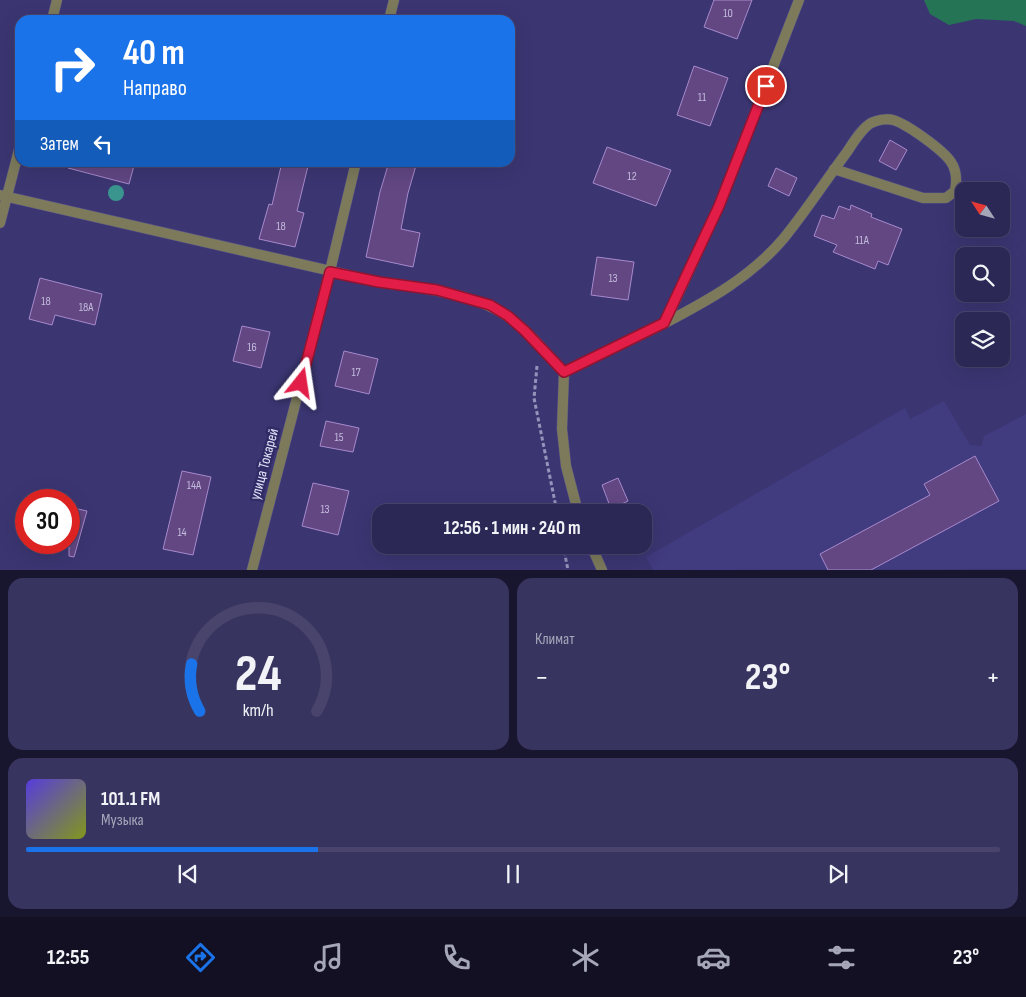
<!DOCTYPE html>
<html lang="ru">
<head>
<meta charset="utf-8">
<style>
  body { margin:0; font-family:"Sofia Sans Condensed",sans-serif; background:#383460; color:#f1f3f6; height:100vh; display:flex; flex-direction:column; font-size:19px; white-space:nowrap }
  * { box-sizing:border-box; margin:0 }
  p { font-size:16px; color:#a6a6b9 }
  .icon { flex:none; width:28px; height:28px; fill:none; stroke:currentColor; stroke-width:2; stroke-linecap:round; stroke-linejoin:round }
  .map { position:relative; height:570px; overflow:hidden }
  .panel { display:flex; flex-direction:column; gap:8px; padding:8px; background:#18162f; flex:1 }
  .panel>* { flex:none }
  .guide { position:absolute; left:15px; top:15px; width:500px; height:152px; border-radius:15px; box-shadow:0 5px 20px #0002,0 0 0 1px #48446c; background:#1a73e8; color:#fff; overflow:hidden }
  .needle { width:32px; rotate:306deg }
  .controls { position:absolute; left:955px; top:182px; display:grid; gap:10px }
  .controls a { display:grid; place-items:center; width:55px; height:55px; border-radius:10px; background:#2c2856; box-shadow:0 5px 20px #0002,0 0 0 1px #48446c; font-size:25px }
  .speed { position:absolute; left:15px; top:489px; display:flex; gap:10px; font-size:25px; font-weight:700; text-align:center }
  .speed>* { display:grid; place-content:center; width:65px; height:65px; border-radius:50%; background:#2c2856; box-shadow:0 5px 20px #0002,0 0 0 1px #48446c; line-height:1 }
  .speed .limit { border:8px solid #d22; background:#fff; color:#111 }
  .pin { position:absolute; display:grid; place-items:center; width:42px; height:42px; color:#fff; margin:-21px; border:2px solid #fff; border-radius:50%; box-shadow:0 1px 5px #0007 }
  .me { position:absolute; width:55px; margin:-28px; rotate:15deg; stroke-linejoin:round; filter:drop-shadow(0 0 4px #0008) }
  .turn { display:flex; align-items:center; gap:18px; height:105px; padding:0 25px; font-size:22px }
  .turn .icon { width:65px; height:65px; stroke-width:2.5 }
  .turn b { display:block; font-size:35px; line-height:42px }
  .then { display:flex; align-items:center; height:48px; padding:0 25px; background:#0003; gap:10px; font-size:19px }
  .big { font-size:38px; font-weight:700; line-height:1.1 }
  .panel .card { flex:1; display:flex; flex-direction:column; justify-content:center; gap:8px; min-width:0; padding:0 18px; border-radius:15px; background:#383460 }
  .panel .dial { align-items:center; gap:0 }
  .dial svg { height:130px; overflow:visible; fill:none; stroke:#48446c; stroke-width:7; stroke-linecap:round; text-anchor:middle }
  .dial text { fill:#f1f3f6; stroke:none }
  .song { display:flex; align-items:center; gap:15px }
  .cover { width:60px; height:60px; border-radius:8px; background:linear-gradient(135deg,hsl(250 70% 55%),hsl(70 70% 35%)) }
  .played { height:5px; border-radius:2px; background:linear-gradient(90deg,#1a73e8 30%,#48446c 30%) }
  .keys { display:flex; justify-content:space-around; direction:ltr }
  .heat { display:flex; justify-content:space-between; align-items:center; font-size:28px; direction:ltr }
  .panel .tiles { flex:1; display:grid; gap:8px; grid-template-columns:1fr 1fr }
  .card:last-child { grid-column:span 2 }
  .trip { position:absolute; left:372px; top:504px; width:280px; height:50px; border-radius:15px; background:#2c2856; box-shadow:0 5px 20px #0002,0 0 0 1px #48446c; font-weight:700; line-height:50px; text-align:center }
  .menu { display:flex; height:80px; justify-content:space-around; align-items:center; background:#121022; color:#a6a6b9 }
  .menu .icon { width:35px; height:35px }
  .menu .on { color:#1a73e8 }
  .menu b { font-size:22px; color:#f1f3f6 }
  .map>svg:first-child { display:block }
</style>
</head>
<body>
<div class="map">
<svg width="1026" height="570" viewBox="0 0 1026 570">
  <rect width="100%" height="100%" fill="#3b3672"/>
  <path fill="#413b7f" d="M944,401L970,445L981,446L984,436L1026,414V569L653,570L646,557L905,408L910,419Z"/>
  <path fill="#267456" d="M924,0H1026V26L1014,21L976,19L949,25L930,14Z"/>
  <path fill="#624783" stroke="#a78acc" d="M714,0H752L737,39L704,27Z
    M694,66L728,78L710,126L677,115Z
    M890,140L907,150L896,170L879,161Z
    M607,147L671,170L656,206L593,183Z
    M69,162H135L129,184L68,168Z
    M282,162H309L297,211L304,213L295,247L259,239L269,204L272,205Z
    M389,162H417L408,193L401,229L420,233L413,267L366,257L380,192Z
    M776,168L797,178L789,196L768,186Z
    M851,205L872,214L871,217L902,229L888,265L878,261L875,269L833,252L837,245L814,236L822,215L834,219L839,206L850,210Z
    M597,257L634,262L628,300L591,295Z
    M40,278L102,294L95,325L55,315L52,325L29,319Z
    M242,326L270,332L261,368L233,361Z
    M344,351L378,359L369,394L335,386Z
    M326,421L359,428L353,452L320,446Z
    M975,456L999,501L871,570H828L820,554L930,495L924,484Z
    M182,471L211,477L193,555L163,549Z
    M618,478L628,501L611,509L602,485Z
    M313,483L349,491L338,535L302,526Z
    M69,507L87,511L74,557L69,556Z"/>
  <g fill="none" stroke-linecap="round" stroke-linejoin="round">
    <g stroke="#565288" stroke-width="11">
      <path id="service" d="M665,323C709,300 751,277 784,238C806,211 826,180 847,152C853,143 861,129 871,123C877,120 887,118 893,120C907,124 943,150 951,162C957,171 957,181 955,191L946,198H923L834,169"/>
    </g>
    <g stroke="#565288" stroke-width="11">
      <path id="minor" d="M52,20L57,0
        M389,20L394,0
        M0,195L379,282C418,287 473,293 507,316C529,331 546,353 564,372
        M0,223L20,146
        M564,372L665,323L719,206L799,0
        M564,372L562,429L566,466L578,512
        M591,545L602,570
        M252,570L330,271L356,162"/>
    </g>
    <path stroke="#9693bb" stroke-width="3" stroke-dasharray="4 2.5" stroke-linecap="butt" d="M537,366L534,398L557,512
      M563,545L568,570"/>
    <use href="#service" stroke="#7c7a5b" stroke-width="10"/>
    <use href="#minor" stroke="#7c7a5b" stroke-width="10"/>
  </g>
  <circle fill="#3a958f" cx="116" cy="193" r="8"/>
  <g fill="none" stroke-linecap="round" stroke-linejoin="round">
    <g stroke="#92132f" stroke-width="12">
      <path id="route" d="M301,383L330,272L379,282L437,290L490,305L508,316L525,331L564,372L664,323L719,206L766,86"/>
    </g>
    <use href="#route" stroke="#e11d48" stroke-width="9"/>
  </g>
  <g text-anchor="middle" stroke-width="5" stroke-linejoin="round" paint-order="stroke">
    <g font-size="12" fill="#c3bcdc">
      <text x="728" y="17">10</text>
      <text x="702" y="101">11</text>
      <text x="632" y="180">12</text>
      <text x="281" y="230">18</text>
      <text x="862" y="244">11А</text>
      <text x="613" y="282">13</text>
      <text x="46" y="305">18</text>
      <text x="86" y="311">18А</text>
      <text x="252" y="351">16</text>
      <text x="356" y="376">17</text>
      <text x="339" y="441">15</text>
      <text x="194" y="489">14А</text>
      <text x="325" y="513">13</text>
      <text x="182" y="536">14</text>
    </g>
    <g font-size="15" fill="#e3e3fa" stroke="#312b66">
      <text transform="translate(264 464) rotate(-75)" y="5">улица Токарей</text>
    </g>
  </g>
</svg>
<div class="controls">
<a><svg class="needle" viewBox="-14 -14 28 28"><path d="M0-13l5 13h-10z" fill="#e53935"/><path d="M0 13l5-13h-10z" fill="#a6a6b9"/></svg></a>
<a><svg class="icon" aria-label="search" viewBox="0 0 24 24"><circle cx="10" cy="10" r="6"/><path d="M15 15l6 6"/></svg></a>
<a><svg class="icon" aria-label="layers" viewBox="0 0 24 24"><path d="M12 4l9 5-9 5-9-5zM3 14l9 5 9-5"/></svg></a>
</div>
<div class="speed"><div class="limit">30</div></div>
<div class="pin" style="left:766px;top:86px;background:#d93025"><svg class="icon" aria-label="arrive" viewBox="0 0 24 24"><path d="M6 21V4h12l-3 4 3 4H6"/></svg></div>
<svg class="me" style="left:301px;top:383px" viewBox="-20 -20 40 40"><path d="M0-17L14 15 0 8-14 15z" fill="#e11d48" stroke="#fff" stroke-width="4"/></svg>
<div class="trip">12:56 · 1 мин · 240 m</div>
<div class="guide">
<div class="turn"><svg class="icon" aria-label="right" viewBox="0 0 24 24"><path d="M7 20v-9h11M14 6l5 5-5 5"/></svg><div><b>40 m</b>Направо</div></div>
<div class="then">Затем<svg class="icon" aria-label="left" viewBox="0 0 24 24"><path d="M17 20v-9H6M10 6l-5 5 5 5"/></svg></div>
</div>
</div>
<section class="panel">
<div class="tiles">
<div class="card dial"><svg viewBox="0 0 100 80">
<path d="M14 69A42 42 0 1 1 86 69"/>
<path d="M14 69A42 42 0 0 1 9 40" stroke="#1a73e8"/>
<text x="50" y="56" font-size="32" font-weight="700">24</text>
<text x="50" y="72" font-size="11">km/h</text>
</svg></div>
<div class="card"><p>Климат</p>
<div class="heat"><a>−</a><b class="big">23°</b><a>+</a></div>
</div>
<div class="card">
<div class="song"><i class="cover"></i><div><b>101.1 FM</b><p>Музыка</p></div></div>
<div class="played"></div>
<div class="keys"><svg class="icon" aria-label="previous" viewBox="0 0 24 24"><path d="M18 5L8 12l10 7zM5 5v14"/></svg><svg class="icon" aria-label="pause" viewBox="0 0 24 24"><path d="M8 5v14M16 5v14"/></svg><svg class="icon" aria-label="next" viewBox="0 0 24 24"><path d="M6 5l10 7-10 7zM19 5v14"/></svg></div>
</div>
</div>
</section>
<nav class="menu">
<b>12:55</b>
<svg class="icon on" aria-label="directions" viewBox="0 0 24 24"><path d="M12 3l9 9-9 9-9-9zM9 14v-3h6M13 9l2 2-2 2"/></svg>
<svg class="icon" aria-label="music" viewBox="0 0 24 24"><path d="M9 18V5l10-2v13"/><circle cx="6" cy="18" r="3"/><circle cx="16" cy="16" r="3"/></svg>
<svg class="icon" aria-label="phone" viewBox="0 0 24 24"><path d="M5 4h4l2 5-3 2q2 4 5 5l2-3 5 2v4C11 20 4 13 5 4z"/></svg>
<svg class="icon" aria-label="climate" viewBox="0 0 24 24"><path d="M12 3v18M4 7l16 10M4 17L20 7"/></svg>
<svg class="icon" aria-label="car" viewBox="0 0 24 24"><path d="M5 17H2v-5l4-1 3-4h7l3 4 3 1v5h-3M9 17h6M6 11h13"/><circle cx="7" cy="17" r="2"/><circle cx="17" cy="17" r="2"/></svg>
<svg class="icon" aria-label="filters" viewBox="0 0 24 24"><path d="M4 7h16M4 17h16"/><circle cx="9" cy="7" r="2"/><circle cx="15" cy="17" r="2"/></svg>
<b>23°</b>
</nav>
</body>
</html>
